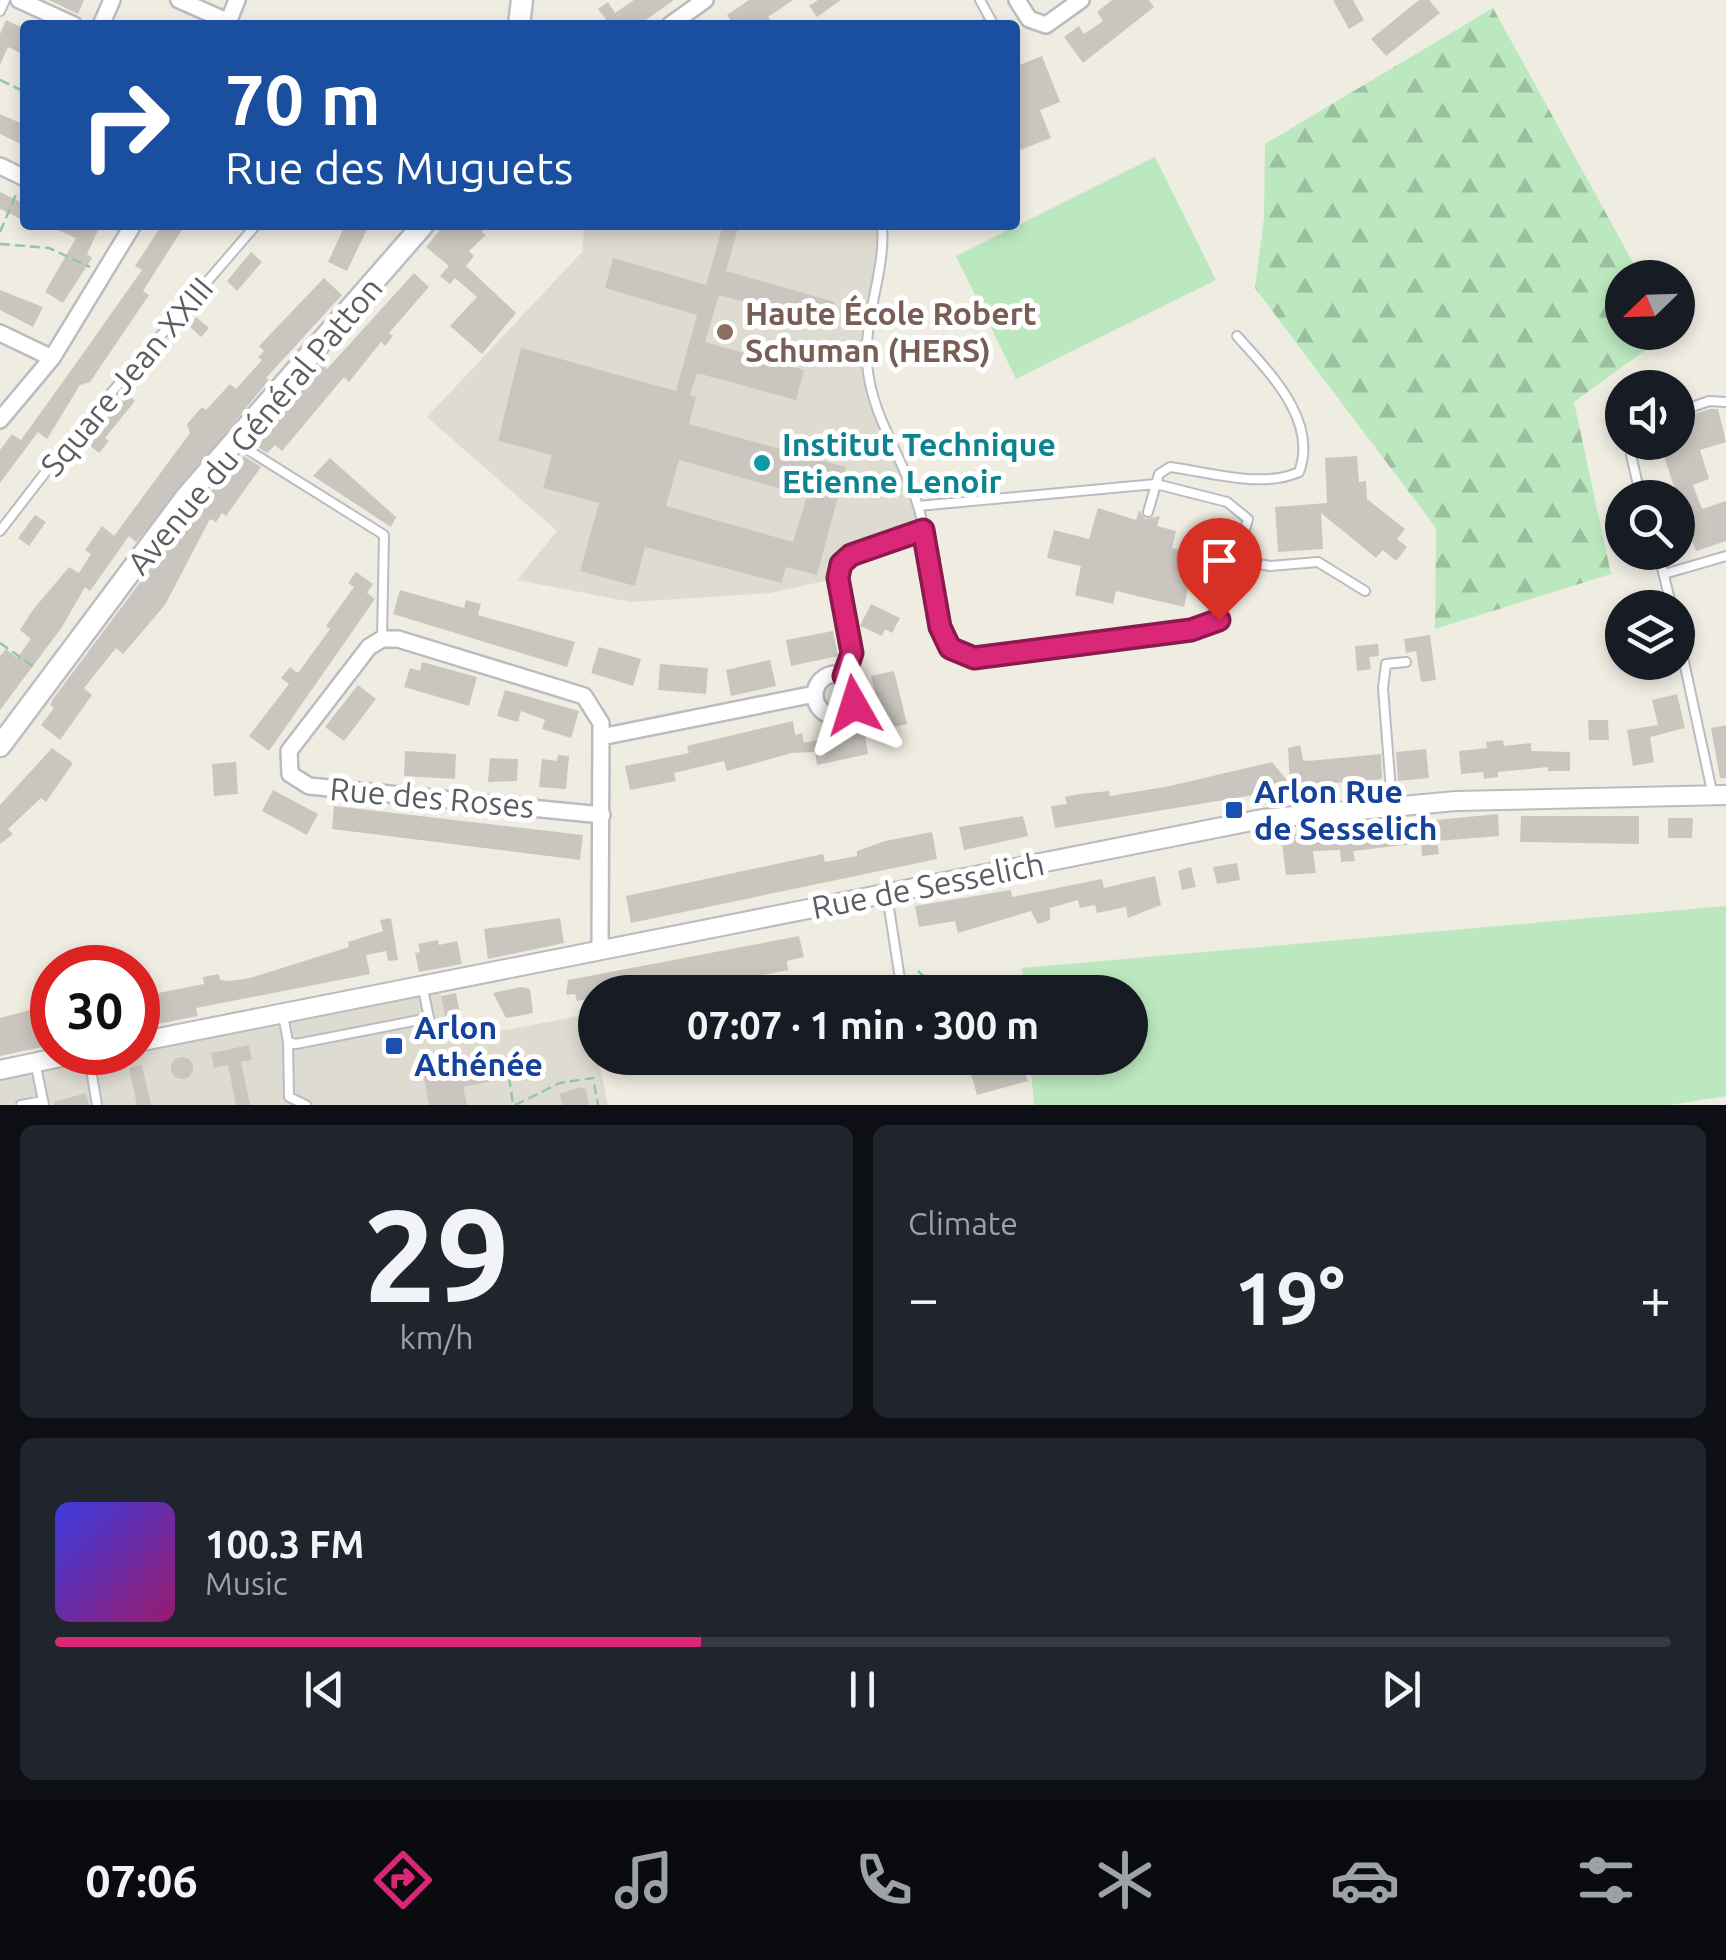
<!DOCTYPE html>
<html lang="en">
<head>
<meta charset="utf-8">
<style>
  body { margin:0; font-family:Ubuntu,sans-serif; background:#20242c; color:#f1f3f6; height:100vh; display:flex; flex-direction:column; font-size:38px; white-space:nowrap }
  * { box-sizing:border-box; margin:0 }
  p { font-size:32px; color:#9ea1a6 }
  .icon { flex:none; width:55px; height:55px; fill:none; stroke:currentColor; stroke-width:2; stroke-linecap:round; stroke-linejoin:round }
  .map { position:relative; height:1105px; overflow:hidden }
  .details { display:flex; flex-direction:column; gap:20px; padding:20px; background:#0d0f14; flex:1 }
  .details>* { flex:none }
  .hud { position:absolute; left:20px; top:20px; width:1000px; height:210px; border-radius:10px; box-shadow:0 5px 15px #0003; background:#1a4fa0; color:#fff; overflow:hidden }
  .needle { width:65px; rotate:247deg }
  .tools { position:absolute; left:1605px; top:260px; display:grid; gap:20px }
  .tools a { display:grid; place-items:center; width:90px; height:90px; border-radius:50%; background:#171b24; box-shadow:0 5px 15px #0003; font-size:50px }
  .speed { position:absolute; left:30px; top:945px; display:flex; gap:20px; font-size:50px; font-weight:700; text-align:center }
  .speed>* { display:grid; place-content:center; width:130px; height:130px; border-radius:50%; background:#171b24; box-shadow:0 5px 15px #0003; line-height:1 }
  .speed .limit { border:15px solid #d22; background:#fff; color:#111 }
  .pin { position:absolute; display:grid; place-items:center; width:85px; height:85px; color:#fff; margin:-102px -42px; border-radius:50% 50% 50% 0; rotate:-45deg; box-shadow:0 0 10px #0007 }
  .pin .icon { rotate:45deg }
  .me { position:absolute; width:110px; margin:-55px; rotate:354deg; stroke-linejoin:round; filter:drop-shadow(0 0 8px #0008) }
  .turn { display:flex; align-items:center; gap:35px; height:210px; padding:0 40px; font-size:45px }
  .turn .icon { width:130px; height:130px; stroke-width:2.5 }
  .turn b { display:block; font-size:70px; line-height:85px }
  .big { font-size:75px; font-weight:700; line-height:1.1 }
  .details .card { flex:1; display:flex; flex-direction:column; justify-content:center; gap:15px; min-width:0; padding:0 35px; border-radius:15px; background:#20242c }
  .details .dial { align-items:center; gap:0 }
  .dial b { font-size:130px; line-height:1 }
  .song { display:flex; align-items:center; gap:30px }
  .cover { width:120px; height:120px; border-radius:15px; background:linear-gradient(135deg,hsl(240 70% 55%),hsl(320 70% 35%)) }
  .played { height:10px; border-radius:5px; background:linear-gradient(90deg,#db2777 40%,#363941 40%) }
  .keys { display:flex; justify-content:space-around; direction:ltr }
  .heat { display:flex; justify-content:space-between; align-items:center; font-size:55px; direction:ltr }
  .details .tiles { flex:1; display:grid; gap:20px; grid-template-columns:1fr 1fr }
  .card:last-child { grid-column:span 2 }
  .trip { position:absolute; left:578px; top:975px; width:570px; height:100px; border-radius:50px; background:#171b24; box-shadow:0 5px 15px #0003; font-weight:700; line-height:100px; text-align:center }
  .tabs { display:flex; height:160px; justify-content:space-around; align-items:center; background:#090b0e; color:#9ea1a6 }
  .tabs .icon { width:70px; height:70px }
  .tabs .selected { color:#db2777 }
  .tabs b { font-size:45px; color:#f1f3f6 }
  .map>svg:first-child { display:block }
</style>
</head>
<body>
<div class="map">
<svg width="1726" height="1105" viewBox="0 0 1726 1105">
  <defs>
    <pattern id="forest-firs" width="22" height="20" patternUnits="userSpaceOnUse" patternTransform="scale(2.5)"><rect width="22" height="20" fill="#bce8bf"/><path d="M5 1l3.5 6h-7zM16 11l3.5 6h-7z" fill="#9cbf9f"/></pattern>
  </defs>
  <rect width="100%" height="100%" fill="#efede2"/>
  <path fill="#dedcd1" d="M579,225H882L884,244L866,321L867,367L879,414L918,506L923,530L851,555L841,565L838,578L771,593L631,602L517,580L557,531L427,417L582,252L584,232Z
    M439,984L450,1041L589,1014L608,1105H0V1070L84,1053L138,1052V1042Z"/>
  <path fill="#bce8bf" d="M1155,157L1216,280L1016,379L956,256Z
    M1726,906V1096L1670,1105H1034L1030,1058H1130V992H1024L1022,968Z"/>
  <path fill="url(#forest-firs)" d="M1493,8L1641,277L1622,278V332L1669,333L1574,402L1611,574L1435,629L1436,528L1255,288L1264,218L1265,144Z"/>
  <path fill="#cac6bf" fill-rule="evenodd" d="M49,0H84L78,14Z
    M634,0H674L639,25H598L606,19L598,9L608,2L615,13Z
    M749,0H793L768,17L774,25H734L727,15Z
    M818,0H841L817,17L809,6Z
    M1112,0H1149L1154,7L1083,63L1064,37L1079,26L1084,34L1103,21L1097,12Z
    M1333,0H1353L1364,20L1349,29Z
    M1419,0H1429L1440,13L1386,56L1371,39Z
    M6,20L25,29V55L8,47L0,65V34Z
    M1042,56L1060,102L1040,110L1051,138L1015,152V67Z
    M0,114L25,125V146L0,134Z
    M0,192L25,204V221L0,209Z
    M46,225L99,228L87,254L92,258L63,303L45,292L76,238Z
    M162,225H185L143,291L149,295L90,382L80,385L47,439L38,432L0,483V450L12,434L21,440L77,362L142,270L135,266Z
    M345,225H369L347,271L328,262Z
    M444,225H487L482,232L486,235L469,251L474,256L466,266L516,313L482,354L450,326L477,297L455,278L450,284L440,276L449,266L426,247Z
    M723,225H739L726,271L835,302L829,326L719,295L705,342L804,370L796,400L697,373L690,395L696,397L689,424L846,467L817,575L786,567L781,583L645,547L635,586L580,571L599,503L543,488L552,455L498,441L521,348L676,391L697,315L605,288L613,258L706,285ZM679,460L807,496L793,542L666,506Z
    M251,252L262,262L237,291L227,281Z
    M414,273L429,287L389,333L393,336L385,346L381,342L349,382L344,377L282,451L275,445L267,453L256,446L262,440L257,436L266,426L270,430L321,363L327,369Z
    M324,278L342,295L266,378L269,380L136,542L129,536L90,591L85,587L62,627L0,710V656L6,649L17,658L31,639L20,630L32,611L69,567L79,573L91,554L85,550L102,526L114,536L190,433L187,424L202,407L206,410L230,384L236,389L262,360L258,357L264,351L259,346Z
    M0,290L43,307L33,327L0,310Z
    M196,317L209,328L201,337L189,326Z
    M125,392L135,401L105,438L109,441L99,453L87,443Z
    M1710,409H1718L1726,442L1700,450L1709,479L1693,485L1702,509L1726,501V541L1696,551L1690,534L1678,538V498L1659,442H1678V419Z
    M244,456L261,467L226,516L222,513L216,522L210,519L165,605L123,654L116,648L84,688L92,695L60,740L41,725L54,708L50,705L53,699L198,505Z
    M1357,456L1359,482L1366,481L1367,499L1405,529L1397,539L1407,547L1396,561L1383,550L1376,558L1321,513L1323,549L1278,552L1275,507L1327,503L1325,458Z
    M330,458L396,517L391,527L313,476Z
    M1098,508L1136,520L1139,510L1145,519L1160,516L1157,526L1176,531L1172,548L1196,554L1184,607L1116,591L1113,604L1075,595L1081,566L1047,558L1054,530L1089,539Z
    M35,515L46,522L29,546L18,538Z
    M356,572L373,584L367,593L375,599L269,751L249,736L289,684L281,678L290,667L298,673L330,629L326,626L354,587L348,583Z
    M400,590L464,608L466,600L481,604L478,615L575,642L567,667L393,614Z
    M871,604L900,618L892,633L885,629L882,636L860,626Z
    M833,631L838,656L791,666L786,640Z
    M1430,635L1436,680L1421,682L1416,651L1406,653L1404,639Z
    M1378,644L1379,656L1369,657L1371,669L1357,671L1355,646Z
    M599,647L641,659L633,686L591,673Z
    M770,660L776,686L731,696L726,670Z
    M422,662L477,677L469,706L404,687L410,668L420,671Z
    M660,664L708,668L706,694L658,690Z
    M894,671L907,724L884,729L871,676Z
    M358,685L376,699L344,741L325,727Z
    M505,690L579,711L571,738L542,729L545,720L521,711L518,722L497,716Z
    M1677,694L1685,728L1650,737L1654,762L1633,766L1627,730L1658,725L1652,700Z
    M1588,720H1608L1609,740H1589Z
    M793,721L795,735L802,733L804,743L864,730L868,754L817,765L815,752L792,753L727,771L724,761L674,773L676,781L630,790L625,766L689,753L687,746Z
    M1726,725V778H1720L1711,728Z
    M1503,740L1504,746L1531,743V751L1570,752V771H1548V767L1498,772V777L1484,779L1483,772L1461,774L1459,751L1487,748L1486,742Z
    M1300,745L1303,760L1308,761L1381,754L1382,779L1321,784L1055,828L1051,806L1067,804L1065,797L1079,794L1109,791L1110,796L1170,786L1272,762L1290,784L1288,748Z
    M52,748L73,763L46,802L41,798L8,829L13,834L0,844V805Z
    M1426,749L1429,778L1398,781L1396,752Z
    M405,751L456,754L455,779L404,776Z
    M558,755L569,756L566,789L539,787L542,759L557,761Z
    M490,758L518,759L517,781L488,782Z
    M236,762L238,794L214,796L212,764Z
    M273,790L318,814L307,835L262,811Z
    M334,806L583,835L580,860L332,829Z
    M1498,814L1499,836L1437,841L1439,854L1422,856L1421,843L1353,851L1355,861L1341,862L1340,850L1313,851L1316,873L1286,875L1281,835Z
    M1023,816L1028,836L964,850L959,827Z
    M1521,816H1639V844L1520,842Z
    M1668,818H1693L1692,838H1668Z
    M932,832L937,859L631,923L626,896L823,854L825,862L857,856V851L885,841Z
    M1237,863L1240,880L1217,884L1213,867Z
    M1191,867L1196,887L1182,890L1178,871Z
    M1155,876L1161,905L1128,918L1126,907L1097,913L1095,905L1080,908L1078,900L1050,908V920L1038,924L1031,911L958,933L955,921L919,927L915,906L1011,890L1012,897L1102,879L1104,888Z
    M391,918L398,960L388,961L386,951L366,955L370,974L196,1008L198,1016L138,1028L143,996L204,984L203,977L219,974L220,980L230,981L250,978L349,947L348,942L383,931L380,920Z
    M560,918L564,943L488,959L484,929Z
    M799,936L804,957L787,961L788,970L723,983L721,975L655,992H595V998L577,1001L575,994L566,995L568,980Z
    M438,940L439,945L457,941L462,964L419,972L415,953L420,952L418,944Z
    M521,987L530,989L533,1013L506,1018L493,993Z
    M456,993L460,1013L445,1016L441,996Z
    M52,1004V1045L0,1056V1018Z
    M249,1045L252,1060L241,1062L250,1105H236L228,1065L214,1068L211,1053Z
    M524,1054L528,1074L463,1087L467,1105H429L423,1073L431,1068Z
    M171 1068a11 11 0 1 1 22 0a11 11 0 1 1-22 0Z
    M1021,1061L1028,1081L977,1095L971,1074Z
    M142,1065L151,1105H137L129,1068Z
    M580,1087L586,1089L589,1105H562L560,1094Z
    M86,1093L89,1105H54V1102Z"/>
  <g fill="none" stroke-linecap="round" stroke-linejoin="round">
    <g stroke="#babcc2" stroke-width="12">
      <path id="service" d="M980,0L992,22L984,25
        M0,11L5,0
        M882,225C886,271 864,314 867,362C870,414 903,457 918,506C933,553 929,604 950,648L974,659L1191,630L1219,620L1248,519L1227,502L1156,484L918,506
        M1678,412L1709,401L1726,402
        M1635,442L1631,455L1641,498
        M237,443L384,535L382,638
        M1148,512L1159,474L1170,467C1209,472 1263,489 1299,472C1319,420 1267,370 1237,336
        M0,531L68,443L256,225
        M1658,552L1672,608
        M1236,560L1270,566L1318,562L1365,591
        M1664,574L1726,556
        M1678,634L1713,796
        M844,675L851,653L838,578L841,564L851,555L923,530
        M1392,804L1383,688L1386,664L1406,662
        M887,895L902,992
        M283,1015L288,1042L296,1044L429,1018L423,989
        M288,1042L289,1097L306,1105
        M88,1052L97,1105
        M922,1058L924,1067
        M35,1062L44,1105
        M21,1105L43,1101"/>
    </g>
    <g stroke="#babcc2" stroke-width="20">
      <path id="minor" d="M19,0L74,25
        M179,0L227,21
        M1017,0L1029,19L1046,25L1081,0
        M101,25L112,0
        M227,25L237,0
        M670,25L705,0
        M0,166L25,178
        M0,333L52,358
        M0,420L52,358L133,225
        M815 695a21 21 0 1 1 42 0a21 21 0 1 1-42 0Z
        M601,737L815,694
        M600,950L601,723L584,696L398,639H382L369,647L289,751L290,774L309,786L602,815"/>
    </g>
    <g stroke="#babcc2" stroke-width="22">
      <path id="tertiary" d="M138,1042L1262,819L1456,801L1726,795
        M0,1070L84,1052"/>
    </g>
    <g stroke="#bbbec5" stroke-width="25">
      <path id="secondary" d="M519,25L522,0
        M0,746L187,496L423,225"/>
    </g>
    <path stroke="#93c7a6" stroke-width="2.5" stroke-dasharray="10 5" stroke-linecap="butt" d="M0,80L25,92
      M0,232L17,192
      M0,244L49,248L90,267
      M0,643L37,669
      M918,971L940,992
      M509,1077L513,1104
      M515,1105L560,1083L593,1078L598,1105"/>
    <use href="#service" stroke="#fff" stroke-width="8"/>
    <use href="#minor" stroke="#fff" stroke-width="15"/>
    <use href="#tertiary" stroke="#fff" stroke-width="18"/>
    <use href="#secondary" stroke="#fff" stroke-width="20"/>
  </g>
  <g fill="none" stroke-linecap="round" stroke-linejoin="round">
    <g stroke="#8e194d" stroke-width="25">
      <path id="route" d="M854,705L856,691L844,676L852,653L838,578L841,564L851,555L923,530L940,627L950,648L974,658L1191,630L1219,620"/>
    </g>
    <use href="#route" stroke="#db2777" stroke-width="18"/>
  </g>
  <circle fill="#8d6e63" stroke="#fff" stroke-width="4" cx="725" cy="332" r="10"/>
  <circle fill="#0f9aa8" stroke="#fff" stroke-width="4" cx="762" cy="463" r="10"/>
  <g fill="#1a4fb4" stroke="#fff" stroke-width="4">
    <rect x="1224" y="800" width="20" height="20" rx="5"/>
    <rect x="384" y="1036" width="20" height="20" rx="5"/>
  </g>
  <g text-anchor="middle" stroke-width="10" stroke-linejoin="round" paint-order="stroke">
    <g font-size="32" font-weight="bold" fill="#785e54" stroke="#fff" text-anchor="start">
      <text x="745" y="325">Haute École Robert<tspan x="745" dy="37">Schuman (HERS)</tspan></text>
    </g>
    <g font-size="32" fill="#5a5e64" stroke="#fff">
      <text transform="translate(127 377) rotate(-50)" y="11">Square Jean XXIII</text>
      <text transform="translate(255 426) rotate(-50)" y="11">Avenue du Général Patton</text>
      <text transform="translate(432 798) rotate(5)" y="11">Rue des Roses</text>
      <text transform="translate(928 886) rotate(-11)" y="11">Rue de Sesselich</text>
    </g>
    <g font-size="32" font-weight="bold" fill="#0d838f" stroke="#fff" text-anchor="start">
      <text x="782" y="456">Institut Technique<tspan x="782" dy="37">Etienne Lenoir</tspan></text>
    </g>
    <g font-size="32" font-weight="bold" fill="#164399" stroke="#fff" text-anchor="start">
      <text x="1254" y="803">Arlon Rue<tspan x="1254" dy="37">de Sesselich</tspan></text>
      <text x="414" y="1039">Arlon<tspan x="414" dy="37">Athénée</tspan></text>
    </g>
  </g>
</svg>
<div class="tools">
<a><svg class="needle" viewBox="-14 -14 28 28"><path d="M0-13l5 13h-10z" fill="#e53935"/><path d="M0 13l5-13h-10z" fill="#9ea1a6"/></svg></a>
<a><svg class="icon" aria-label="sound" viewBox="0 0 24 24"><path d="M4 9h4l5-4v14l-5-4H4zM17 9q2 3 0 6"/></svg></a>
<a><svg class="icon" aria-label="search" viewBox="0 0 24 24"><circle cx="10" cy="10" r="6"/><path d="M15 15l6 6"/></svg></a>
<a><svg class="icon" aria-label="layers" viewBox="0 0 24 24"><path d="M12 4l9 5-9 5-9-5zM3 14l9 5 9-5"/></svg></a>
</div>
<div class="speed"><div class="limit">30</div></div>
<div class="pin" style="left:1219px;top:620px;background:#d93025"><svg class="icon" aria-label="arrive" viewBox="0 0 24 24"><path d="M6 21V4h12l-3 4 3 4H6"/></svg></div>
<svg class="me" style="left:854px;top:705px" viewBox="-20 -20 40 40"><path d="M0-17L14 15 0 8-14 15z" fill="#db2777" stroke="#fff" stroke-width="4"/></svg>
<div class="trip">07:07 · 1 min · 300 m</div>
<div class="hud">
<div class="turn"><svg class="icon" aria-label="right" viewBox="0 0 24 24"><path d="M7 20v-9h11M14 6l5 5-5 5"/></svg><div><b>70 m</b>Rue des Muguets</div></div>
</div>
</div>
<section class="details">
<div class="tiles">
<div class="card dial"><b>29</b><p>km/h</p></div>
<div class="card"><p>Climate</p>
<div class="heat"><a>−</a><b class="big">19°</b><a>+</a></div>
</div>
<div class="card">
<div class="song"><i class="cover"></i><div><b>100.3 FM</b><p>Music</p></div></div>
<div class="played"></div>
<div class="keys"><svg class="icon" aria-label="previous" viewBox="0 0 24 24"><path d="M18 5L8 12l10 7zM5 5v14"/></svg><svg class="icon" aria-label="pause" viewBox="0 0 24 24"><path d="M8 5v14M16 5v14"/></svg><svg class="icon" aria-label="next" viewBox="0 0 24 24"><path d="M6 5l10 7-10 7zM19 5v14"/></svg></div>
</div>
</div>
</section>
<nav class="tabs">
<b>07:06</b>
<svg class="icon selected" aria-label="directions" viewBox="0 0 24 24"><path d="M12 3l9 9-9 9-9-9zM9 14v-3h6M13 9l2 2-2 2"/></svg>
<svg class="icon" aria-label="music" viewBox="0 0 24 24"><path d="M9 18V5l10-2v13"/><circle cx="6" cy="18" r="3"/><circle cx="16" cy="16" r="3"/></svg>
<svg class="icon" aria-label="phone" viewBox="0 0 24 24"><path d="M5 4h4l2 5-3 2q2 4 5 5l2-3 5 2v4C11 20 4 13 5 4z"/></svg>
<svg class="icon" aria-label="climate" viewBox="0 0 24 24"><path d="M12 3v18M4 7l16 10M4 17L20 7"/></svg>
<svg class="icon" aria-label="car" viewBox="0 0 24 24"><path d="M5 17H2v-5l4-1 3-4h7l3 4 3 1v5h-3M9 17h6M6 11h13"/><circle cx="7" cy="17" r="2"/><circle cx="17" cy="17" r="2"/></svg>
<svg class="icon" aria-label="filters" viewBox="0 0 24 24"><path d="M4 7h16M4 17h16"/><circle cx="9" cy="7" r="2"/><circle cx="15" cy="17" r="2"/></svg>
</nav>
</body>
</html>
